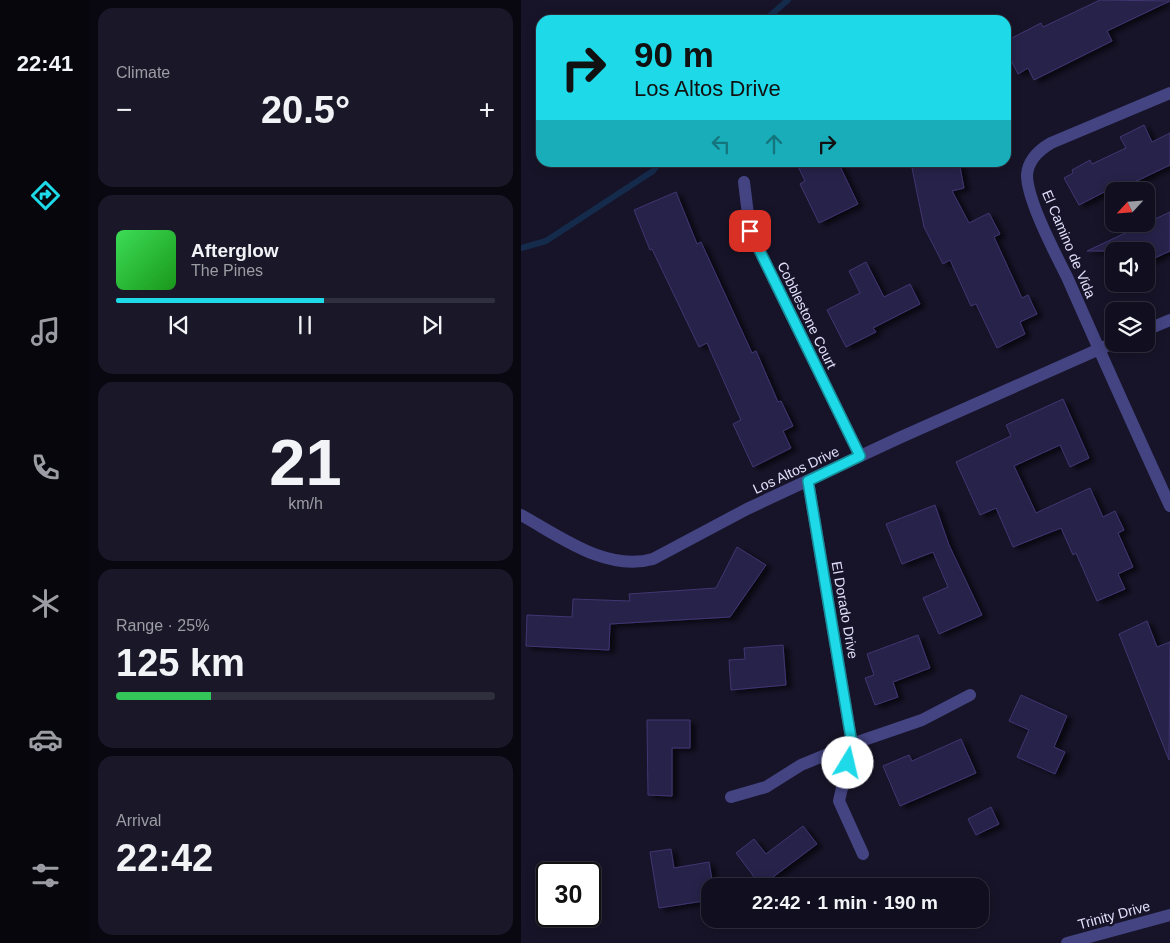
<!DOCTYPE html>
<html lang="en">
<head>
<meta charset="utf-8">
<style>
  body { margin:0; font-family:Arial,sans-serif; background:#1a1828; color:#f1f3f6; height:100vh; display:flex; flex-direction:column; font-size:19px; white-space:nowrap }
  * { box-sizing:border-box; margin:0 }
  p { font-size:16px; color:#9c9ca4 }
  .icon { flex:none; width:28px; height:28px; fill:none; stroke:currentColor; stroke-width:2; stroke-linecap:round; stroke-linejoin:round }
  .map { position:relative; flex:1; overflow:hidden }
  .side { display:flex; flex-direction:column; gap:8px; padding:8px; background:#090811; width:431px }
  .side>* { flex:none }
  .guide { position:absolute; left:15px; top:15px; width:475px; height:152px; border-radius:15px; box-shadow:0 2px 12px #0003,0 0 0 1px #302f3d; background:#1ed9e8; color:#111; overflow:hidden }
  .needle { width:32px; rotate:244deg }
  .tools { position:absolute; left:584px; top:182px; display:grid; gap:10px }
  .tools a { display:grid; place-items:center; width:50px; height:50px; border-radius:10px; background:#110f1f; box-shadow:0 2px 12px #0003,0 0 0 1px #302f3d; font-size:25px }
  .speed { position:absolute; left:15px; top:862px; display:flex; gap:10px; font-size:25px; font-weight:700; text-align:center }
  .speed>* { display:grid; place-content:center; width:65px; height:65px; border-radius:50%; background:#110f1f; box-shadow:0 2px 12px #0003,0 0 0 1px #302f3d; line-height:1 }
  .speed .limit { border:2px solid #111; border-radius:8px; background:#fff; color:#111 }
  .pin { position:absolute; display:grid; place-items:center; width:42px; height:42px; color:#fff; margin:-21px; border-radius:10px; box-shadow:0 2px 8px #0006 }
  .me { position:absolute; width:55px; margin:-28px; rotate:9deg; stroke-linejoin:round; filter:drop-shadow(0 0 4px #0008) }
  .turn { display:flex; align-items:center; gap:18px; height:105px; padding:0 15px; font-size:22px }
  .turn .icon { width:65px; height:65px; stroke-width:2.5 }
  .turn b { display:block; font-size:35px; line-height:42px }
  .lanes { display:flex; align-items:center; height:48px; padding:0 15px; background:#0003; justify-content:center; gap:25px; direction:ltr }
  .lanes .off { opacity:.35 }
  .big { font-size:38px; font-weight:600; line-height:1.1 }
  .side .widget { flex:1; display:flex; flex-direction:column; justify-content:center; gap:8px; min-width:0; padding:0 18px; border-radius:15px; background:#1a1828 }
  .side .dial { align-items:center; gap:0 }
  .dial b { font-size:65px; line-height:1 }
  .song { display:flex; align-items:center; gap:15px }
  .cover { width:60px; height:60px; border-radius:8px; background:linear-gradient(135deg,hsl(130 70% 55%),hsl(120 70% 35%)) }
  .played { height:5px; border-radius:2px; background:linear-gradient(90deg,#1ed9e8 55%,#302f3d 55%) }
  .keys { display:flex; justify-content:space-around; direction:ltr }
  .heat { display:flex; justify-content:space-between; align-items:center; font-size:28px; direction:ltr }
  .charge { height:8px; border-radius:4px; background:linear-gradient(90deg,#34c759 25%,#302f3d 0) }
  .trip { position:absolute; left:180px; top:878px; width:288px; height:50px; border-radius:15px; background:#110f1f; box-shadow:0 2px 12px #0003,0 0 0 1px #302f3d; font-weight:600; line-height:50px; text-align:center }
  main { display:flex; flex:1; min-height:0 }
  .menu { display:flex; flex-direction:column; width:90px; justify-content:space-around; align-items:center; background:#07060c; color:#9c9ca4 }
  .menu .icon { width:35px; height:35px }
  .menu .current { color:#1ed9e8 }
  .menu b { font-size:22px; color:#f1f3f6 }
  .map>svg:first-child { display:block }
</style>
</head>
<body>
<main>
<nav class="menu">
<b>22:41</b>
<svg class="icon current" aria-label="directions" viewBox="0 0 24 24"><path d="M12 3l9 9-9 9-9-9zM9 14v-3h6M13 9l2 2-2 2"/></svg>
<svg class="icon" aria-label="music" viewBox="0 0 24 24"><path d="M9 18V5l10-2v13"/><circle cx="6" cy="18" r="3"/><circle cx="16" cy="16" r="3"/></svg>
<svg class="icon" aria-label="phone" viewBox="0 0 24 24"><path d="M5 4h4l2 5-3 2q2 4 5 5l2-3 5 2v4C11 20 4 13 5 4z"/></svg>
<svg class="icon" aria-label="climate" viewBox="0 0 24 24"><path d="M12 3v18M4 7l16 10M4 17L20 7"/></svg>
<svg class="icon" aria-label="car" viewBox="0 0 24 24"><path d="M5 17H2v-5l4-1 3-4h7l3 4 3 1v5h-3M9 17h6M6 11h13"/><circle cx="7" cy="17" r="2"/><circle cx="17" cy="17" r="2"/></svg>
<svg class="icon" aria-label="filters" viewBox="0 0 24 24"><path d="M4 7h16M4 17h16"/><circle cx="9" cy="7" r="2"/><circle cx="15" cy="17" r="2"/></svg>
</nav>
<section class="side">
<div class="widget"><p>Climate</p>
<div class="heat"><a>−</a><b class="big">20.5°</b><a>+</a></div>
</div>
<div class="widget">
<div class="song"><i class="cover"></i><div><b>Afterglow</b><p>The Pines</p></div></div>
<div class="played"></div>
<div class="keys"><svg class="icon" aria-label="previous" viewBox="0 0 24 24"><path d="M18 5L8 12l10 7zM5 5v14"/></svg><svg class="icon" aria-label="pause" viewBox="0 0 24 24"><path d="M8 5v14M16 5v14"/></svg><svg class="icon" aria-label="next" viewBox="0 0 24 24"><path d="M6 5l10 7-10 7zM19 5v14"/></svg></div>
</div>
<div class="widget dial"><b>21</b><p>km/h</p></div>
<div class="widget"><p>Range · 25%</p><b class="big">125 km</b><div class="charge"></div></div>
<div class="widget"><p>Arrival</p><b class="big">22:42</b></div>
</section>
<div class="map">
<svg width="649" height="943" viewBox="0 0 649 943">
  <defs>
    <filter id="shadow"><feDropShadow dx="5.5" dy="3" stdDeviation="2.5" flood-color="#0009"/></filter>
  </defs>
  <rect width="100%" height="100%" fill="#171429"/>
  <g fill="none" stroke-linecap="round" stroke-linejoin="round">
    <path stroke="#152b4c" stroke-width="6" d="M244,20L267,0
      M0,248L25,241L132,171L139,162"/>
  </g>
  <path fill="#282248" stroke="#403672" filter="url(#shadow)" d="M579,0L649,1L586,31L591,41L513,80L507,68L497,74L485,50V41L520,23L522,27Z
    M623,125L631,142L649,133V165L599,189L597,185L558,205L543,178L552,173L551,170L569,160L571,164L605,148L599,137Z
    M275,162H317L337,204L298,223L279,184L284,181Z
    M418,162H438L443,188L431,191L448,223L468,213L479,234L473,237L501,298L507,295L516,314L499,322L504,334L476,348L455,304L450,306L429,260L422,264L403,227L391,168Z
    M155,192L176,244L180,242L231,353L235,351L257,402L260,401L272,426L262,431L270,448L232,467L212,424L220,420L186,343L178,347L131,249L129,250L113,210Z
    M649,212V251L625,262V251H566Z
    M345,262L363,297L389,284L399,304L352,328L355,332L325,347L306,310L339,293L328,271Z
    M542,399L568,458L549,467L539,445L493,466L515,513L569,488L582,517L594,511L603,530L597,533L612,567L597,574L604,589L576,601L555,553L552,555L540,528L492,547L475,508L459,515L435,462L490,436L485,425Z
    M414,505L428,545L461,615L418,634L402,598L427,587L412,552L381,564L365,524Z
    M216,547L245,565L209,617L89,624L88,650L5,646L6,615L51,617L52,599L109,601L108,594L195,588Z
    M626,621L636,647L649,642L648,760L598,634Z
    M397,635L409,668L372,682L377,697L354,705L344,678L353,675L346,654Z
    M262,645L265,685L210,690L208,660L224,659L223,648Z
    M500,695L546,716L533,747L544,752L534,774L496,757L508,730L488,721Z
    M126,720H169V748H151V796L127,795Z
    M440,739L455,773L379,806L362,766L388,755L391,761Z
    M470,807L478,824L455,835L447,819Z
    M282,826L296,844L240,886L215,853L233,839L245,854Z
    M150,849L153,868L188,862L192,886H189V900L138,908L129,852Z"/>
  <g fill="none" stroke-linecap="round" stroke-linejoin="round">
    <path stroke="#444483" stroke-width="12" d="M649,93L530,143C518,150 507,160 506,175C506,200 534,253 546,277C580,354 614,430 649,506
      M223,182L229,231L339,456
      M625,330L649,320
      M287,481L331,744L318,801L342,854
      M0,515C40,537 85,572 132,559L226,509L378,438L592,343
      M210,797L245,787L280,765L331,744L401,720L449,695
      M546,943L649,915"/>
  </g>
  <g fill="none" stroke-linecap="round" stroke-linejoin="round">
    <g stroke="#148d97" stroke-width="12">
      <path id="route" d="M229,231L339,456L287,481L331,744L327,763"/>
    </g>
    <use href="#route" stroke="#1ed9e8" stroke-width="9"/>
  </g>
  <g text-anchor="middle" stroke-width="5" stroke-linejoin="round" paint-order="stroke">
    <g font-size="14" fill="#e2dffc" stroke="#171429">
      <text transform="translate(548 244) rotate(67)" y="5">El Camino de Vida</text>
      <text transform="translate(286 315) rotate(64)" y="5">Cobblestone Court</text>
      <text transform="translate(275 470) rotate(-25)" y="5">Los Altos Drive</text>
      <text transform="translate(324 610) rotate(80)" y="5">El Dorado Drive</text>
      <text transform="translate(593 915) rotate(-15)" y="5">Trinity Drive</text>
    </g>
  </g>
</svg>
<div class="tools">
<a><svg class="needle" viewBox="-14 -14 28 28"><path d="M0-13l5 13h-10z" fill="#e53935"/><path d="M0 13l5-13h-10z" fill="#9c9ca4"/></svg></a>
<a><svg class="icon" aria-label="sound" viewBox="0 0 24 24"><path d="M4 9h4l5-4v14l-5-4H4zM17 9q2 3 0 6"/></svg></a>
<a><svg class="icon" aria-label="layers" viewBox="0 0 24 24"><path d="M12 4l9 5-9 5-9-5zM3 14l9 5 9-5"/></svg></a>
</div>
<div class="speed"><div class="limit">30</div></div>
<div class="pin" style="left:229px;top:231px;background:#d93025"><svg class="icon" aria-label="arrive" viewBox="0 0 24 24"><path d="M6 21V4h12l-3 4 3 4H6"/></svg></div>
<svg class="me" style="left:327px;top:763px" viewBox="-20 -20 40 40"><circle r="19" fill="#fff"/><path d="M0-13L10 11 0 6-10 11z" fill="#1ed9e8"/></svg>
<div class="trip">22:42 · 1 min · 190 m</div>
<div class="guide">
<div class="turn"><svg class="icon" aria-label="right" viewBox="0 0 24 24"><path d="M7 20v-9h11M14 6l5 5-5 5"/></svg><div><b>90 m</b>Los Altos Drive</div></div>
<div class="lanes"><svg class="icon off" aria-label="left" viewBox="0 0 24 24"><path d="M17 20v-9H6M10 6l-5 5 5 5"/></svg><svg class="icon off" aria-label="ahead" viewBox="0 0 24 24"><path d="M12 20V5M6 11l6-6 6 6"/></svg><svg class="icon" aria-label="right" viewBox="0 0 24 24"><path d="M7 20v-9h11M14 6l5 5-5 5"/></svg></div>
</div>
</div>
</main>
</body>
</html>
